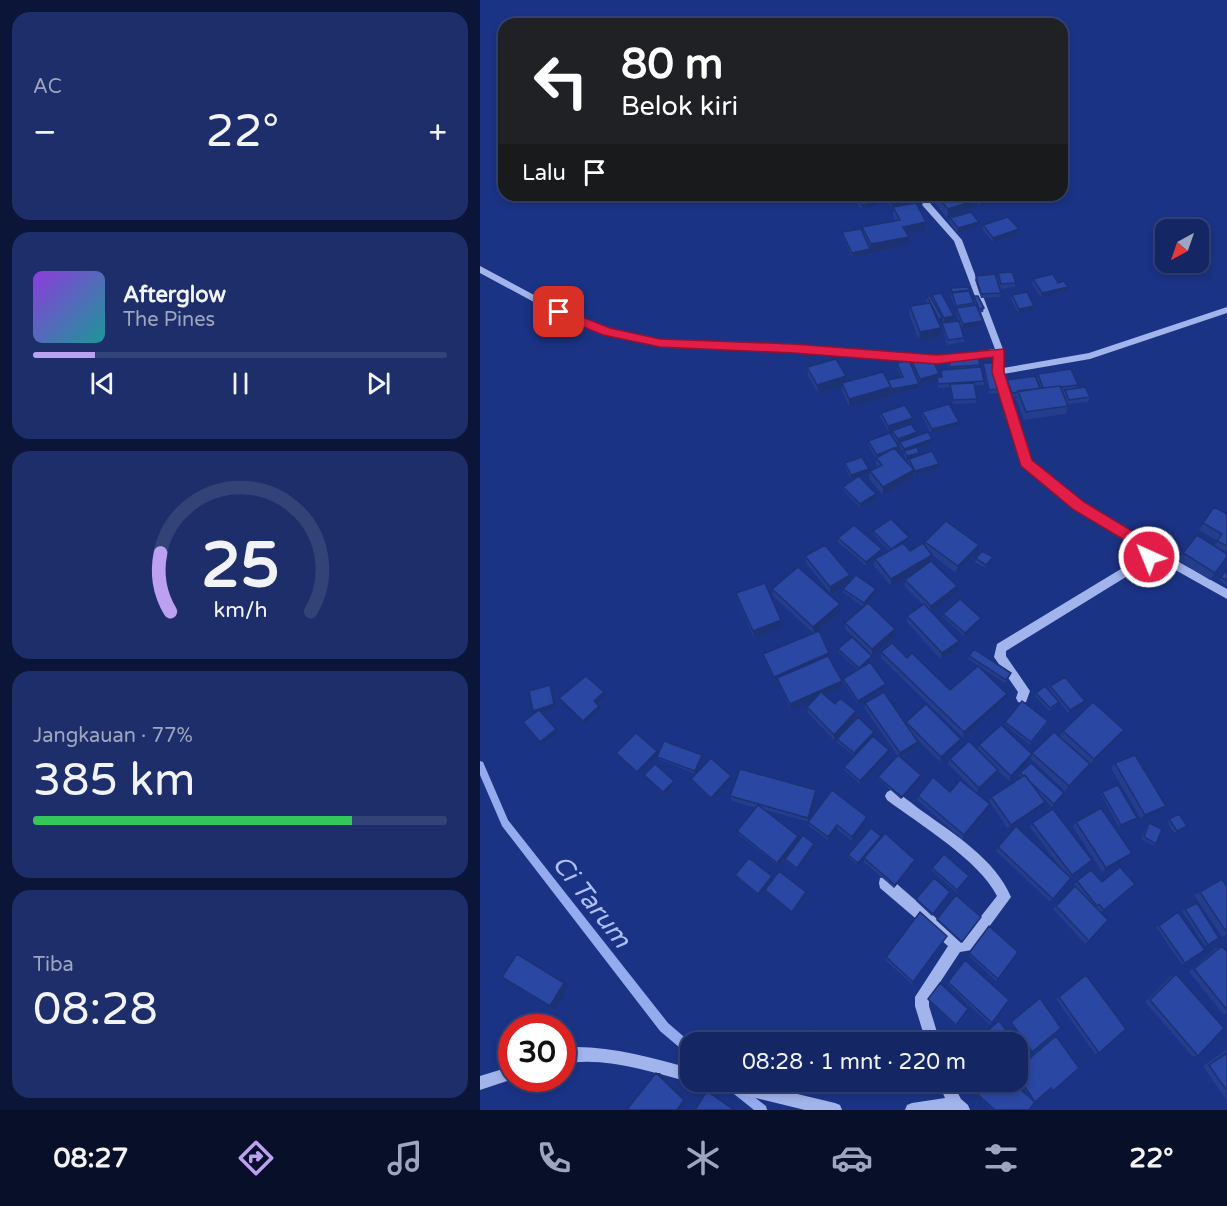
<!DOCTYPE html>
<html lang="id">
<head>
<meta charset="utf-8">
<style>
  body { margin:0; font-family:"Varela Round",sans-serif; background:#1d2e6a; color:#f1f3f6; height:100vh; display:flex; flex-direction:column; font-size:22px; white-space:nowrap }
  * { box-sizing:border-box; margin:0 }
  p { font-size:20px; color:#9da5bf }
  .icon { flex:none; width:33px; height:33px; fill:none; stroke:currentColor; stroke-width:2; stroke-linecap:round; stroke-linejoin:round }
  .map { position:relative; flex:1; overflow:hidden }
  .details { display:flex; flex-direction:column; gap:12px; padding:12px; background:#0b1537; width:480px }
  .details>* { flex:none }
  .banner { position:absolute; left:18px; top:18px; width:570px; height:183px; border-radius:18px; box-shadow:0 3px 9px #0003,0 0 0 2px #334378; background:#202124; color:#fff; overflow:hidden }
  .needle { width:39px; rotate:220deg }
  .tools { position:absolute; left:675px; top:219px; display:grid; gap:12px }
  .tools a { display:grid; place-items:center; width:54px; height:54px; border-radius:12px; background:#142664; box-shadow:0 3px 9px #0003,0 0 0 2px #334378; font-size:30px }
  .speed { position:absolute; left:18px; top:1014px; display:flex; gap:12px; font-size:30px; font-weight:700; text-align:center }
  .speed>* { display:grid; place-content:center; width:78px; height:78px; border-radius:50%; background:#142664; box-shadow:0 3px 9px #0003,0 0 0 2px #334378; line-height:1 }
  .speed .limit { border:9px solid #d22; background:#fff; color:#111 }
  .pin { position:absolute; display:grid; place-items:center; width:51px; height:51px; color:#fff; margin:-26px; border-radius:12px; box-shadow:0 3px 9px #0006 }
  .me { position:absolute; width:66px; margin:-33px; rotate:316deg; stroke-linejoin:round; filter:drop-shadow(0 0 4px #0008) }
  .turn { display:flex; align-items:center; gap:21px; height:126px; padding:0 24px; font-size:27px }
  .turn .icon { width:78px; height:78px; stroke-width:2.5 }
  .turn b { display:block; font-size:42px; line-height:51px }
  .then { display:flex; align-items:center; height:57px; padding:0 24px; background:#0003; gap:12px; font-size:22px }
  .big { font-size:45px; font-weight:600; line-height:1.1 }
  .details .widget { flex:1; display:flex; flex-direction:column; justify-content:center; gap:9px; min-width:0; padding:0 21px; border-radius:18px; background:#1d2e6a }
  .details .dial { align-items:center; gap:0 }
  .dial svg { height:156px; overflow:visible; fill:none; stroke:#334378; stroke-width:7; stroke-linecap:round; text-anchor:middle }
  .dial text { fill:#f1f3f6; stroke:none }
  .song { display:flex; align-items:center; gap:18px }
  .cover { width:72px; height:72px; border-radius:9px; background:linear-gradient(135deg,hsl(270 70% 55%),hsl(180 70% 35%)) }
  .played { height:6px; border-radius:3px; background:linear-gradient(90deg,#bca0f2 15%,#334378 15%) }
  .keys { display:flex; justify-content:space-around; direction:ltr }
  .heat { display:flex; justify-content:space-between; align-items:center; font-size:33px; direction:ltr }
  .charge { height:9px; border-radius:4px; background:linear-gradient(90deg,#34c759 77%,#334378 0) }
  .trip { position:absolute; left:200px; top:1032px; width:348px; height:60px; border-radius:18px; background:#142664; box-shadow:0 3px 9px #0003,0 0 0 2px #334378; font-weight:600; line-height:60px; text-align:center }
  .tab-bar { display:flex; height:96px; justify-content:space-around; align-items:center; background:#080f28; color:#9da5bf }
  .tab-bar .icon { width:42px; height:42px }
  .tab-bar .selected { color:#bca0f2 }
  .tab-bar b { font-size:27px; color:#f1f3f6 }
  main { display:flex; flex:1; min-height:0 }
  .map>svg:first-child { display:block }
</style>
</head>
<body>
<main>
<section class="details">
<div class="widget"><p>AC</p>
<div class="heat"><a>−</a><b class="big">22°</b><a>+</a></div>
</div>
<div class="widget">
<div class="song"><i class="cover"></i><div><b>Afterglow</b><p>The Pines</p></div></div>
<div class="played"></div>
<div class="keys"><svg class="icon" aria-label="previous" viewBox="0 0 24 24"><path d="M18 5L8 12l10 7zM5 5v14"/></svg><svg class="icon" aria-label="pause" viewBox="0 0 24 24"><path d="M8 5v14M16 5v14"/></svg><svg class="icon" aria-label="next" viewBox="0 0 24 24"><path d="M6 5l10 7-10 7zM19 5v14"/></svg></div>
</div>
<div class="widget dial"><svg viewBox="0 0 100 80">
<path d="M14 69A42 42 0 1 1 86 69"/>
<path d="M14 69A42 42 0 0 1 9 39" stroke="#bca0f2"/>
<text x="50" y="56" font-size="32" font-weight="700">25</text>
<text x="50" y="72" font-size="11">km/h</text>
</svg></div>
<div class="widget"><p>Jangkauan · 77%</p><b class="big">385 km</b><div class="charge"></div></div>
<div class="widget"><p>Tiba</p><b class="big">08:28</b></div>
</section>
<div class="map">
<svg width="747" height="1110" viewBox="0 0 747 1110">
  <rect width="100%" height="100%" fill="#1b3385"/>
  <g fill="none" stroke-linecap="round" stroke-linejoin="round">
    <path fill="#94abed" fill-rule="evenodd" d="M0,761L3,762L28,820L188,1023L210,1042V1054L206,1053L180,1031L22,826L0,775Z
      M243,1082H255L286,1106L287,1110H274L244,1086Z"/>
    <path fill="#a1b4eb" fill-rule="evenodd" d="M446,201L449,202L482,240L524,352L523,368L609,353L747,307V313L610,359L523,374L550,461L603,503L674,548L747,589V599L674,558L667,564L526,651V656L550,691L546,702L542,703L538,702L536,698L538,692L514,657L517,644L659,558L664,553L595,509L543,466L513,372L515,356L457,363L313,352L180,346L124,334L76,314L0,273V266L82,310L129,329L180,340L313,346L457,357L515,349L474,241L443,206L442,204Z
      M411,790C422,794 432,804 442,811C474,834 515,859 531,897L492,950L480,952L449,999V1006L460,1042H446L435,1006V997L468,946L400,888L399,883L400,878L405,877L410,878L479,938H484L517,896C499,860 439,824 407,800L405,796L407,792Z
      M96,1047C135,1047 172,1058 210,1068V1082H212H210C169,1072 126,1056 82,1064V1050Z
      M32,1066V1078H36L0,1090V1076Z
      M232,1082H267L355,1103L360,1105L362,1110H325L239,1089L234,1087Z
      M458,1082H472L481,1099L488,1105L490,1110H425L427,1105L432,1103L465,1098Z"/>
  </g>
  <path fill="#243d8c" d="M373,195H392L395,206L381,210Z
    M404,195H443L444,201L415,207L446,222V231L427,234L428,245L372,257L363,237L362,232L382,231V227L415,221L413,216V208H411Z
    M452,195H490L492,208L489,209L488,211L467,218L452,199Z
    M491,195H534L500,206Z
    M470,218L498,226L477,233L469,222Z
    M503,225L539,229V234L513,242L502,229Z
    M518,273L536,283L535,287L521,289L517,277Z
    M496,276L521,293L520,297L501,298L495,280Z
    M553,279L578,283L587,291L561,297L552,284Z
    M471,288L489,290L494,303V306L495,305L493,301L494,296L504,308L503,312L499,313L503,321L502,325L482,329L476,312V310L471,297Z
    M452,295L473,320L464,322L462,319V322L458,323L460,337L439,341L429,314L430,306L447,303L446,301L447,296L451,298Z
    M532,295L554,306L553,311L538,313L531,299Z
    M462,323L484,338V342L467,345L462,327Z
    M468,357L500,365L499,368L504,381V385L494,386L497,399L496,403L473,404L470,387L458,388L457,379L440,383L432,365V361L459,374V377H461V370L469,369L467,362Z
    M417,363L439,384V388L411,394V393V396L369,407L362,391V386L338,393L328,376L327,367L366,376V382L408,381L421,377L417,367Z
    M503,363L520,389L519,393L509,394L503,368Z
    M558,374L598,385L597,388L610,397L608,402L588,404V406L586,414L544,420L536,399L537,396L531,397L526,384L527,380L561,388L557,378Z
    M442,412L478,426L451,433L442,416Z
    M401,413L433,418L432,422L408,430L400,417Z
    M412,431L437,432V436L428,439H452V443L437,448L439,453V455L459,468L435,475L434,472L433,478L403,495L389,479L390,471L397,468L396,466V458L388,445V441L419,451L417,452L430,466L428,463V460H426L424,455V453L419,446L420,442L417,443L412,435Z
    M365,463L389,473L371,479L365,467Z
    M363,487L396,498L380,508L363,490Z
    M734,507L747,514V549L745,553L747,557L730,580L698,560L703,553L734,546L738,541L719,530Z
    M393,531L429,537L428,540L424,543L430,551L444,545L445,542L497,552L476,573L452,555V561L476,593L451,611L478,647L461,660L427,622V616L443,605L425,587V580L444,566L411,586L394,566L395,559L409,551L393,534Z
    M662,536L670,541L666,544L660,539Z
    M358,538L402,553L386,566L358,542Z
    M325,556L370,575V581L396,593L383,607L363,592V589L368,583L351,594L326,563Z
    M496,558L512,561L505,568L495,562Z
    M747,569V586L739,580Z
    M292,589L360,611L335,633L349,653L350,658L362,687L344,695L355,704L376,711V717L354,740L328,713L327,707L335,699L311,710L298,681L295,682L285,660L283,654L333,633L293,596Z
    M256,593L301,620L302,627L274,638L258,600Z
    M463,614L501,618L500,621L484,636L463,617Z
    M365,623L415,629V636L392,655L365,629Z
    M358,649L392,659L386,665L406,687L378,704L363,682V679L378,670L358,652Z
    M401,652L427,658L470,690L527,694L525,699L483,738L401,658Z
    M489,656L531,673L530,676L525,683L488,659Z
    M570,686L605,701L603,704L588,713L569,689Z
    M556,693L577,705L569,711L555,696Z
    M385,703L426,724V722L479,744L460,762L434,736L438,742L437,747L421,758L441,778L421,799L398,779V777L417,755L385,709Z
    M525,722L567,724L550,745L524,724Z
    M583,731L640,735L611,764L580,736Z
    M574,732L610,764L606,769L585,791L550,758L529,781L518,771L516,775L497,793L468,764L470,759L497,750L499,745L552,754Z
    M394,735L374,756L357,742V739Z
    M177,751L178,753L223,758L216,774L178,759L177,756L158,774L136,753Z
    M409,752L380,784L364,770V767Z
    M635,763L686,806L682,810L661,819L631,768Z
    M540,773L582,796L572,807L559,794L562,807L528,829L509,801L511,797L541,778L539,776Z
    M251,776L252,779L232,800L212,782L211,779Z
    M470,792L510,804L508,809L483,840L437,800L438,796Z
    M622,792L657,818L655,820L639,827L621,794Z
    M337,795L329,821H387L372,841L357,829L349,841L329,826V822L285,810L318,836L319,840L335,846L317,870L305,861V859L299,866L259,835L257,831L276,808L252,801L250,796Z
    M689,819L704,828L694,833L687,821Z
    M596,822L652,853L648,857L622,872L593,827Z
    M552,823L612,860L591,877L570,902L516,851L518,847L580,867L550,827Z
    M669,823L676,844L674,846L661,839L667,825Z
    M401,836V838L377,865L368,857V855Z
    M384,858L435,860L434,863L414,888L384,862Z
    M452,868L489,876L476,892L451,870Z
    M255,875L292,876L293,878L279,896L256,877Z
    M742,879L747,887V934L742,937L714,895Z
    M597,881L655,884L620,913L609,941L605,944L573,909L595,886L594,885Z
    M285,890L326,892L327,894L312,913L286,892Z
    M470,892L452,916L436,901V899Z
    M717,903L739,938L725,946L702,911Z
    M698,912L705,963L702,965L676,927Z
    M501,917L481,943L456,920L457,919Z
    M509,926L518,979L516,981L488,955Z
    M467,936L432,984L405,960L406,957Z
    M742,946L747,952V1013L743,1014L709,972L736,948Z
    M485,960L512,1023L510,1025L467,984Z
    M696,974L718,1056H712L665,1002L691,976Z
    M606,975L619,1053L615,1054L576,999Z
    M460,983L488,1009L475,1026L448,1000Z
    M560,998L552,1052H550L530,1022Z
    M574,1036H576L573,1091H572L570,1089L555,1102L549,1110H513L491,1090L497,1082H532L551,1098L537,1078V1063L547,1055H549L550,1057Z
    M747,1049V1101L723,1066Z"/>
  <path fill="#1d3272" d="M509,195H534L500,206L501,197Z
    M444,196V201L411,208L412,204Z
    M494,199L492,208L489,209L488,211L467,218L468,209Z
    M396,202L395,206L381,210L382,205Z
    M446,222V231L423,235V227Z
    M499,222L498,226L477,233L478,228Z
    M539,229V234L513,242V238Z
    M429,237L428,245L372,257V253L390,249L391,244Z
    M588,287L587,291L561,297L562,293Z
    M554,306L553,311L538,313L539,309Z
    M474,316L473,320L464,322V318Z
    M462,318V322L458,323L459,319Z
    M503,321L502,325L482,329L483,324Z
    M461,328L460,337L439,341L440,332Z
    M459,374V379L440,383V379Z
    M366,376V385L362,383V386L338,393L337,385Z
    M439,384V388L411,394L412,389Z
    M411,387V396L369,407V399Z
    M433,418L432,422L408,430V426Z
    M479,422L478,426L451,433L452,429Z
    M437,432V436L417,443L418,439Z
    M452,439V443L424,453V449Z
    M419,447V451L397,459V455Z
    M439,453V457L426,460L427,456Z
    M459,464V468L435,475V471Z
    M389,469V473L371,479V475Z
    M434,470L433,478L403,495V487Z
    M396,494V498L380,508V504Z
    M429,537L428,540L411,552V549Z
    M499,545L497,552L476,573L478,566Z
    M402,549V553L386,566V562Z
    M452,555L451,562L411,586V579Z
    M513,557L512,561L505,568L506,565Z
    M370,575V582L351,594L350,587Z
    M477,586L476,593L450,612L451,606Z
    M396,589V593L383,607L384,603Z
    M360,604V611L334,634L333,627Z
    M501,618L500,621L484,636L485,633Z
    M301,620L302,627L274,638L273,631Z
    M415,629V636L392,655V649Z
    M479,641L478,647L461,660L462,653Z
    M349,653L350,659L297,678L298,681L295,682L294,677Z
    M392,656V659L379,671V668Z
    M362,681V687L311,710L310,704Z
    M406,684V687L378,704V701Z
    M70,685L73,688L76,707L55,714L53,711Z
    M124,692L126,695L116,704L114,701Z
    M527,694L525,699L483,738L484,732Z
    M605,701L603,704L588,713L590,710Z
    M119,706L121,708L105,724L103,721Z
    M376,711V717L354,740V735Z
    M76,729L78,732L62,745L60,742Z
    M644,730L640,735L611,764L614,759Z
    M394,732V735L374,756V753Z
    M481,739L479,744L460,762L461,757Z
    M438,742L437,747L419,758L420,753Z
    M409,750V752L380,784V781Z
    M177,751L179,754L158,774L157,772Z
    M552,754L550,759L529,781L531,776Z
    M222,755L223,758L216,774L215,771Z
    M610,764L606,769L585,791L589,786Z
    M518,770L516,775L497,793L499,788Z
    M441,775V778L421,799L422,797Z
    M251,776L252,779L232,800L231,798Z
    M194,781L195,784L184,795L183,792Z
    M336,790L337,795L329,822L328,818Z
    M565,802L562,807L528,829L531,825Z
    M510,804L508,809L483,840L484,835Z
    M686,806L682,810L661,819L665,815Z
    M387,817V821L372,841V837Z
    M657,818L655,820L639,827L641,825Z
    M357,825V829L349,841L348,837Z
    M318,836L319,840L299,866L297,863Z
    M401,836V838L377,865L378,863Z
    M334,844L335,846L317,870V868Z
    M652,853L648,857L622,872L626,868Z
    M435,860L434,863L414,888L415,885Z
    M292,876L293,878L279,896L278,894Z
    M326,892L327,894L312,913V912Z
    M37,954L89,985L75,1008L70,1006Z
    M176,1073H180L207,1101L200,1110H197Z
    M227,1091H230L256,1110H254Z"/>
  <path fill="#2a47a3" stroke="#1d3272" stroke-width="1.5" d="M376,195H392L396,202L382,205Z
    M406,195H443L444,196L412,204Z
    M456,195H490L494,199L488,201L490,202L468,209Z
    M436,203L446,222L423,227L429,237L391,244L382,227L420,220L413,207Z
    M491,212L499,222L478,228L470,218Z
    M528,217L539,229L513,238L503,225Z
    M381,229L390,249L372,253L362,232Z
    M532,272L536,283L521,284L518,273Z
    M515,274L521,293L501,294L496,276Z
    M573,274L578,283L584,281L588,287L562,293L553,279Z
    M488,287L489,290L472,292L471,288Z
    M489,291L494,303L476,306L472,293Z
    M547,292L554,306L539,309L532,295Z
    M461,293L474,316L464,318L452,295Z
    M447,296H450L462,318L459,319Z
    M494,296H498L504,308L499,309Z
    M450,303L461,328L440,332L430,306Z
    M496,305L503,321L483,324L476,308Z
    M479,321L484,338L468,340L462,323Z
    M497,355L500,365L470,367L468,357Z
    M451,356L459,374L440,379L432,361Z
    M356,359L366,376L337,385L327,367Z
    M429,360L439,384L412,389L408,380L423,377L417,363Z
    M503,363H514L520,389L509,390Z
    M501,367L504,381L458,384L457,377H462L461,370Z
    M591,369L598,385L581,387L580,386L563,388L558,374Z
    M403,372L411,387L369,399L362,383Z
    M555,376L560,388L532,393L527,380Z
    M494,383L497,399L473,400L470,384Z
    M580,386L588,406L546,412L538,391Z
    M605,387L610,397L589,400L585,390Z
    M469,404L479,422L452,429L442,412Z
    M425,405L433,418L408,426L401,413Z
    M431,424L437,432L418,439L412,431Z
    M448,432L452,439L424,449L420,442Z
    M410,433L419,447L414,448L397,455L388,441Z
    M437,447L439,453L427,456L424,451Z
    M414,448L434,470L403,487L390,471L402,465L396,458Z
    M452,451L459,464L435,471L429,459Z
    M382,457L389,469L371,475L365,463Z
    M379,476L396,494L380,504L363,487Z
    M734,507L747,514V546L737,541L742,534L723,523Z
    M411,519L429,537L411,549L393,531Z
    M466,521L499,545L478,566L445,542Z
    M374,525L402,549L386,562L358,538Z
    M665,532L672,537L668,540L662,536Z
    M717,535L747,554V557L735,573L703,553Z
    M423,543L430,551L443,543L452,555L411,579L395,559Z
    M345,545L370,575L350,587L325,556Z
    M502,551L513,557L506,565L496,558Z
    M451,561L477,586L451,606L425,580Z
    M318,567L360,604L333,627L292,589Z
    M747,569V581L741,577Z
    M376,575L396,589L384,603L363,589Z
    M285,583L301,620L273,631L256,593Z
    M480,599L501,618L485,633L463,614Z
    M388,603L415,629L392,649L365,623Z
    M444,604L479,641L462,653L427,616Z
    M339,631L349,653L294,677L283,654Z
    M372,637L392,656L379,668L358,649Z
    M412,643L427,658L432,653L470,690L498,666L527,694L484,732L401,652Z
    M494,649L531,673L526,680L489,656Z
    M348,656L362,681L310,704L297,678Z
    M390,662L406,684L378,701L363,679Z
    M106,676L124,692L114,701L119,706L103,721L79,698Z
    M585,677L605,701L590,710L570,686Z
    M70,685L74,704L53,711L49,691Z
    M565,686L579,702L570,708L556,693Z
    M341,692L355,704L360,698L376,711L354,735L327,707Z
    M404,692L438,742L420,753L385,703Z
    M542,701L568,721L551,742L525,722Z
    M613,702L644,730L614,759L583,731Z
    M446,704L481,739L461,757L426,722Z
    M59,710L76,729L60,742L43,722Z
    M378,717L394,732L374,753L357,739Z
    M521,725L552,754L531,776L499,745Z
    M574,732L610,764L589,786L552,753Z
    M156,733L177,751L157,772L136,753Z
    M393,736L409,750L380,781L364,767Z
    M184,741L222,755L215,771L177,757Z
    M489,741L518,770L499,788L470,759Z
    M418,755L441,775L422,797L398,777Z
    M655,755L686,806L665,815L635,763Z
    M231,758L251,776L231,798L211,779Z
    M551,763L584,793L574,804L549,781L545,775L544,776L540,773Z
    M175,764L194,781L183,792L164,775Z
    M260,769L336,790L328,818L250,796Z
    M545,775L565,802L531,825L511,797Z
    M453,777L470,792L480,780L510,804L484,835L438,796Z
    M638,785L657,818L641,825L622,792Z
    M352,790L387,817L372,837L357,825L348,837L328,822Z
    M278,805L318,836L297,863L257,831Z
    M621,808L652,853L626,868L596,822Z
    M573,809L612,860L592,875L552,823Z
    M699,814L707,826L697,831L689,819Z
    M669,823L682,829L676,844L664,837Z
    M536,826L591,878L573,899L518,847Z
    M391,828L401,836L378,863L368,855Z
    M405,833L435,860L415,885L384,858Z
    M323,835L334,844L317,868L305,859Z
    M464,854L489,876L477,890L452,868Z
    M269,858L292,876L278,894L255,875Z
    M640,867L655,884L624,910L619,904L617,906L597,881L611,870L622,882Z
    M299,871L326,892L312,912L285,890Z
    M454,878L470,892L453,914L436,899Z
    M742,879L747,887V933L720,892Z
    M595,886L628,920L609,941L576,906Z
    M476,895L501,917L482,942L457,919Z
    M717,903L739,938L728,945L705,909Z
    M440,912L467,936L433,982L406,957Z
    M698,912L725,950L705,963L679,926Z
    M509,926L538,952L518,979L489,953Z
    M742,946L747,952V1010L714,969Z
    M37,954L84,983L70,1006L22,977Z
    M485,960L529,1000L512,1023L468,982Z
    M696,974L744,1028L718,1056L670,1000Z
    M606,975L646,1029L619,1053L579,997Z
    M460,983L488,1009L476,1025L448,999Z
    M560,998L581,1028L552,1052L531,1022Z
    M519,1021L533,1039L530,1042H494Z
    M332,1030L362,1042H327Z
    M576,1036L599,1068L573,1091L571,1088L555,1102L537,1075V1064L549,1055L550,1058Z
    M535,1040L544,1053L537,1059V1042H532Z
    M747,1053V1091L729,1065Z
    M176,1073L204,1100L197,1110H150L148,1108Z
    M368,1082H389L387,1089Z
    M499,1082H532L555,1102L549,1110H515L493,1090Z
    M227,1091L254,1110H215Z"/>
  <path fill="#e11d48" stroke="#92132f" stroke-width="1.5" d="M79,308L130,328L180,339L313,344L457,355L524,349V372L552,460L604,502L667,540C675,547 679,551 674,561H665L663,553L658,548L594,510L541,466L512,372L513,357L457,364L313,353L180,347L123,335L75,315V309Z"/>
  <g text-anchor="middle" stroke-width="6" stroke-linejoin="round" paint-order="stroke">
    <g font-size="26" font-style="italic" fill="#adbef3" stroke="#1b3385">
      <text transform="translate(112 901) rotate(52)" y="9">Ci Tarum</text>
    </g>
  </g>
</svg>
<div class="tools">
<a><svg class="needle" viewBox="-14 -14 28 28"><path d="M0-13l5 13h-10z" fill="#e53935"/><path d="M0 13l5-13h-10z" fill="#9da5bf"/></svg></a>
</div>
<div class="speed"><div class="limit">30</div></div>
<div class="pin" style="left:79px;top:312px;background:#d93025"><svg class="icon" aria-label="arrive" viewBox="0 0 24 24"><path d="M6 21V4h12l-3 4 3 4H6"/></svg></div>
<svg class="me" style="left:669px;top:557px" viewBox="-20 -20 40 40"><circle r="17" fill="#e11d48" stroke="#fff" stroke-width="3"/><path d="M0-11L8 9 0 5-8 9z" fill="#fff"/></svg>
<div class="trip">08:28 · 1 mnt · 220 m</div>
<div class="banner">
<div class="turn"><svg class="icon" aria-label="left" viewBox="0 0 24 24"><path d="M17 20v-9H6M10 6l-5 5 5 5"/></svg><div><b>80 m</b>Belok kiri</div></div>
<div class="then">Lalu<svg class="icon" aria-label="arrive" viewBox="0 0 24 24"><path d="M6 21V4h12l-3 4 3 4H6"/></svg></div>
</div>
</div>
</main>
<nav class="tab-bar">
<b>08:27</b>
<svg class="icon selected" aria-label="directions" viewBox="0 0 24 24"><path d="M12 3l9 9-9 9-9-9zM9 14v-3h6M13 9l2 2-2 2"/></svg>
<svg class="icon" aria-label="music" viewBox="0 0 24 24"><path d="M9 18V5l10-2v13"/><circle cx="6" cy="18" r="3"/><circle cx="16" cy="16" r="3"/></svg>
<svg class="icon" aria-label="phone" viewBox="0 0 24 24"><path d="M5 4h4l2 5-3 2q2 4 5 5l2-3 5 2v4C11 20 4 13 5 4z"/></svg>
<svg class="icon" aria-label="climate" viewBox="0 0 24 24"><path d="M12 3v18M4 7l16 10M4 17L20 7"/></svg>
<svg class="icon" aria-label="car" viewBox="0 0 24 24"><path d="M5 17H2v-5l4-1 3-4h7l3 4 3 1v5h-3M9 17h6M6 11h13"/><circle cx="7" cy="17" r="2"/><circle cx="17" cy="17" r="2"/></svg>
<svg class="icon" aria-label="filters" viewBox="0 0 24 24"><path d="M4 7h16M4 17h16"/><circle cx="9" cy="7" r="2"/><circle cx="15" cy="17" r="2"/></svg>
<b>22°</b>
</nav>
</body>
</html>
